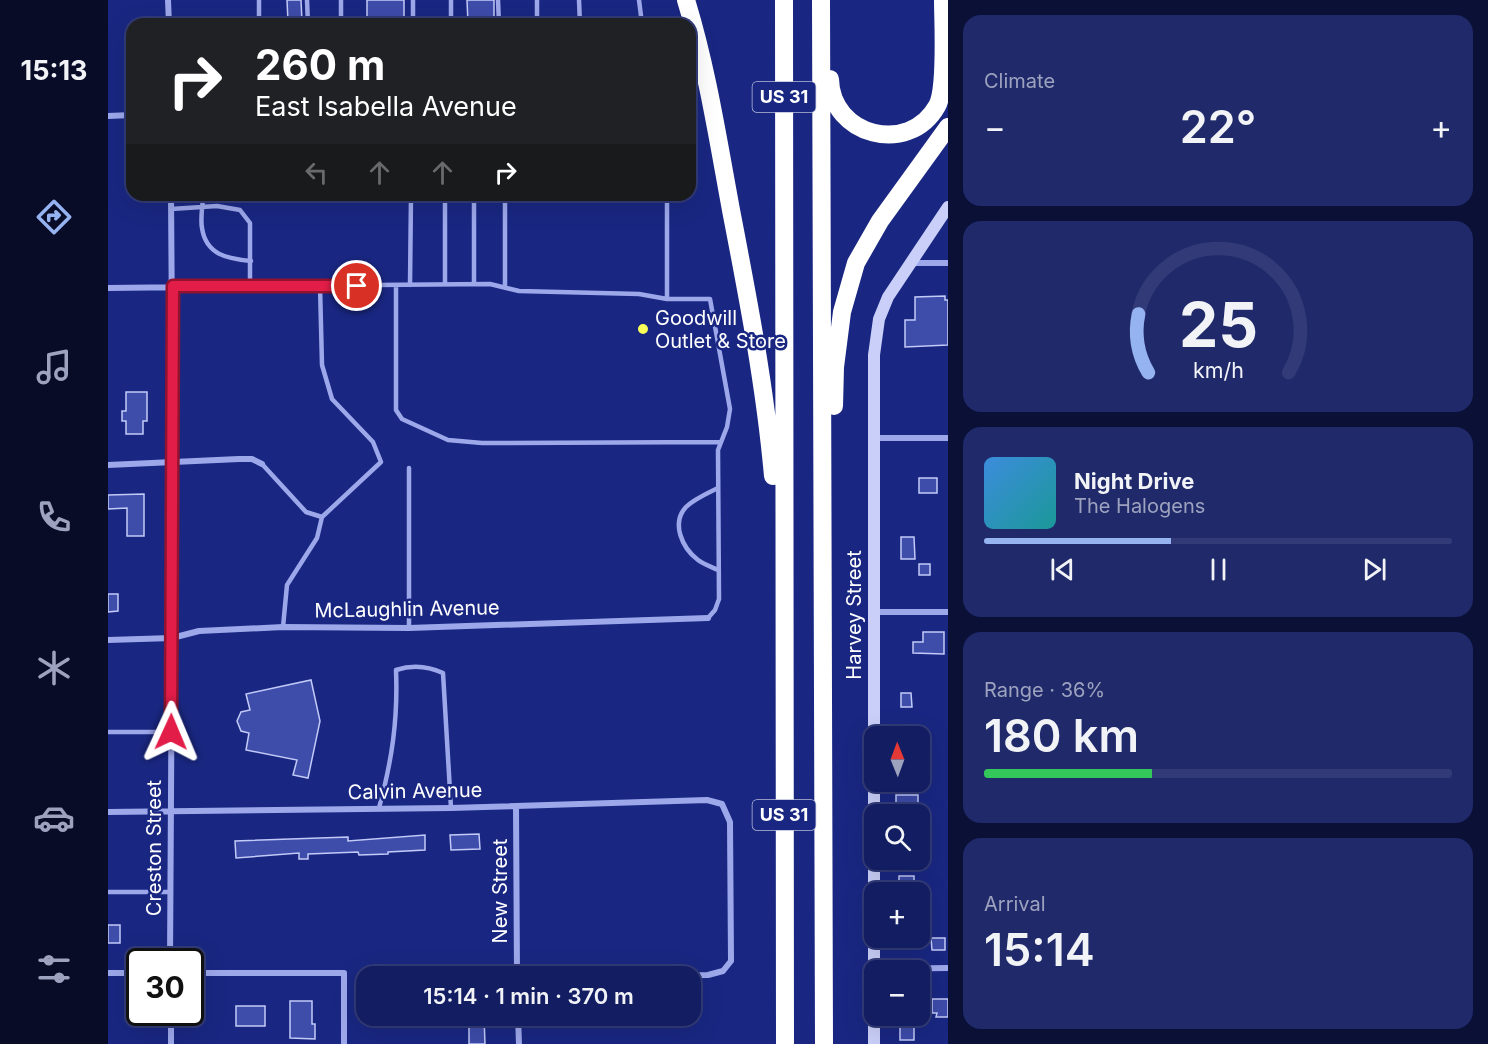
<!DOCTYPE html>
<html lang="en">
<head>
<meta charset="utf-8">
<style>
  body { margin:0; font-family:Inter,sans-serif; background:#202a6b; color:#f1f3f6; height:100vh; display:flex; flex-direction:column; font-size:22px; white-space:nowrap }
  * { box-sizing:border-box; margin:0 }
  p { font-size:20px; color:#9da2be }
  .icon { flex:none; width:33px; height:33px; fill:none; stroke:currentColor; stroke-width:2; stroke-linecap:round; stroke-linejoin:round }
  .map { position:relative; flex:1; overflow:hidden }
  .drawer { display:flex; flex-direction:column; gap:15px; padding:15px; background:#0a1036; width:540px }
  .drawer>* { flex:none }
  .hud { position:absolute; left:18px; top:18px; width:570px; height:183px; border-radius:18px; box-shadow:0 6px 24px #0002,0 0 0 2px #323b77; background:#202124; color:#fff; overflow:hidden }
  .needle { width:39px; rotate:359deg }
  .tools { position:absolute; left:756px; top:726px; display:grid; gap:12px }
  .tools a { display:grid; place-items:center; width:66px; height:66px; border-radius:12px; background:#131d62; box-shadow:0 6px 24px #0002,0 0 0 2px #323b77; font-size:30px }
  .speed { position:absolute; left:18px; top:948px; display:flex; gap:12px; font-size:30px; font-weight:700; text-align:center }
  .speed>* { display:grid; place-content:center; width:78px; height:78px; border-radius:50%; background:#131d62; box-shadow:0 6px 24px #0002,0 0 0 2px #323b77; line-height:1 }
  .speed .limit { border:3px solid #111; border-radius:9px; background:#fff; color:#111 }
  .pin { position:absolute; display:grid; place-items:center; width:51px; height:51px; color:#fff; margin:-26px; border:3px solid #fff; border-radius:50%; box-shadow:0 2px 6px #0007 }
  .me { position:absolute; width:66px; margin:-33px; rotate:1deg; stroke-linejoin:round; filter:drop-shadow(0 0 4px #0008) }
  .turn { display:flex; align-items:center; gap:21px; height:126px; padding:0 30px; font-size:27px }
  .turn .icon { width:78px; height:78px; stroke-width:2.5 }
  .turn b { display:block; font-size:42px; line-height:51px }
  .lanes { display:flex; align-items:center; height:57px; padding:0 30px; background:#0003; justify-content:center; gap:30px; direction:ltr }
  .lanes .off { opacity:.35 }
  .big { font-size:45px; font-weight:600; line-height:1.1 }
  .drawer .card { flex:1; display:flex; flex-direction:column; justify-content:center; gap:9px; min-width:0; padding:0 21px; border-radius:18px; background:#202a6b }
  .drawer .dial { align-items:center; gap:0 }
  .dial svg { height:156px; overflow:visible; fill:none; stroke:#323b77; stroke-width:7; stroke-linecap:round; text-anchor:middle }
  .dial text { fill:#f1f3f6; stroke:none }
  .song { display:flex; align-items:center; gap:18px }
  .cover { width:72px; height:72px; border-radius:9px; background:linear-gradient(135deg,hsl(210 70% 55%),hsl(180 70% 35%)) }
  .played { height:6px; border-radius:3px; background:linear-gradient(90deg,#95b2f1 40%,#323b77 40%) }
  .keys { display:flex; justify-content:space-around; direction:ltr }
  .heat { display:flex; justify-content:space-between; align-items:center; font-size:33px; direction:ltr }
  .charge { height:9px; border-radius:4px; background:linear-gradient(90deg,#34c759 36%,#323b77 0) }
  .trip { position:absolute; left:248px; top:966px; width:345px; height:60px; border-radius:18px; background:#131d62; box-shadow:0 6px 24px #0002,0 0 0 2px #323b77; font-weight:600; line-height:60px; text-align:center }
  main { display:flex; flex:1; min-height:0 }
  .menu { display:flex; flex-direction:column; width:108px; justify-content:space-around; align-items:center; background:#080c27; color:#9da2be }
  .menu .icon { width:42px; height:42px }
  .menu .current { color:#95b2f1 }
  .menu b { font-size:27px; color:#f1f3f6 }
  .map>svg:first-child { display:block }
</style>
</head>
<body>
<main>
<nav class="menu">
<b>15:13</b>
<svg class="icon current" aria-label="directions" viewBox="0 0 24 24"><path d="M12 3l9 9-9 9-9-9zM9 14v-3h6M13 9l2 2-2 2"/></svg>
<svg class="icon" aria-label="music" viewBox="0 0 24 24"><path d="M9 18V5l10-2v13"/><circle cx="6" cy="18" r="3"/><circle cx="16" cy="16" r="3"/></svg>
<svg class="icon" aria-label="phone" viewBox="0 0 24 24"><path d="M5 4h4l2 5-3 2q2 4 5 5l2-3 5 2v4C11 20 4 13 5 4z"/></svg>
<svg class="icon" aria-label="climate" viewBox="0 0 24 24"><path d="M12 3v18M4 7l16 10M4 17L20 7"/></svg>
<svg class="icon" aria-label="car" viewBox="0 0 24 24"><path d="M5 17H2v-5l4-1 3-4h7l3 4 3 1v5h-3M9 17h6M6 11h13"/><circle cx="7" cy="17" r="2"/><circle cx="17" cy="17" r="2"/></svg>
<svg class="icon" aria-label="filters" viewBox="0 0 24 24"><path d="M4 7h16M4 17h16"/><circle cx="9" cy="7" r="2"/><circle cx="15" cy="17" r="2"/></svg>
</nav>
<div class="map">
<svg width="840" height="1044" viewBox="0 0 840 1044">
  <rect width="100%" height="100%" fill="#192782"/>
  <path fill="#3e4caa" stroke="#c2caf8" stroke-width="1.5" d="M179,0H193L194,22H180Z
    M259,0H296V24H259Z
    M359,0H386V24H360Z
    M837,296V300H840V345L797,347V320H807V297Z
    M18,392H39V421H35V434H18V421H14V411H18Z
    M811,478H829V493H811Z
    M36,494V536H19V508L0,509V495Z
    M793,537H806L807,559H793Z
    M811,564H822V575H811Z
    M0,594H10V611L0,612Z
    M815,632H836V654L805,653V642H815Z
    M203,680L212,721L200,778L185,775L189,760L138,750L141,733L133,731L129,721L133,712L142,710L138,694Z
    M793,693H803L804,707H793Z
    M788,795H810V809H788Z
    M371,834L372,849L343,850L342,835Z
    M317,835V850L280,852V854L251,855L250,852L200,854V859H191V853L128,858L127,841L240,837V841Z
    M791,876H806V890H791Z
    M0,925H12V943H0Z
    M823,938H837V950H824Z
    M824,999H840V1017H828L829,1013H824Z
    M182,1001H204V1024H207V1039L182,1038Z
    M128,1006H157V1026H128Z
    M361,1016H376L377,1044H361Z
    M792,1016H802V1026H806V1040H792Z"/>
  <g fill="none" stroke-linecap="round" stroke-linejoin="round">
    <path stroke="#9da8eb" stroke-width="4.5" d="M151,0V24
      M199,0L200,24
      M233,0V24
      M305,0V24
      M343,0V24
      M390,0L391,24
      M429,0V24
      M471,0L472,24
      M531,0L534,24
      M95,195C95,205 92,218 94,228C98,255 120,259 143,261
      M337,195V284
      M397,195V287
      M63,209L109,206L132,210L142,223V286
      M366,284V195
      M267,285L382,284L411,291L531,294L559,299H602L622,409L619,427L610,450L611,599L607,610L600,618
      M288,285V410L294,419L340,440L374,443L613,442
      M302,285L303,195
      M559,299V195
      M154,464L198,512L214,517L273,462L265,442L224,399L214,365L212,286
      M301,468V628
      M610,488C600,493 586,499 578,507C563,523 574,548 590,560C595,564 604,567 610,570
      M175,627L179,585L209,538L214,517
      M0,732H63
      M271,808C284,760 290,720 288,670C303,665 320,666 335,673L343,808
      M0,892H62"/>
    <path stroke="#9da8eb" stroke-width="6" d="M60,0L61,24
      M0,116L24,115
      M802,263H840
      M0,288L267,285
      M765,438H840
      M0,465L131,459H144L154,464
      M766,612H840
      M0,640L64,638L91,631L175,627L301,628L600,618
      M408,806L409,976
      M0,812L343,808L599,800L614,804L622,822L623,961L615,971L600,975L510,976
      M62,962L65,462L63,195
      M766,969L840,968
      M0,973H32
      M82,973H236V1044
      M63,1012V1044
      M410,1016L411,1044"/>
    <path stroke="#c9cff8" stroke-width="12" d="M766,1044V355L771,319L780,297L840,207"/>
    <path stroke="#fff" stroke-width="18" d="M578,0C599,68 610,140 623,210C640,298 657,386 665,476
      M676,0L677,1044
      M713,0L716,1044
      M722,79C723,136 801,156 829,106C839,89 835,23 835,0
      M726,406L727,367L734,312L748,263L772,221L840,127"/>
  </g>
  <g fill="none" stroke-linecap="round" stroke-linejoin="round">
    <g stroke="#92132f" stroke-width="15">
      <path id="route" d="M63,732L65,286H249"/>
    </g>
    <use href="#route" stroke="#e11d48" stroke-width="10"/>
  </g>
  <circle fill="#fafe59" stroke="#192782" stroke-width="2" cx="535" cy="329" r="6"/>
  <g text-anchor="middle" stroke-width="5" stroke-linejoin="round" paint-order="stroke">
    <g fill="#192782" stroke="#babeda" stroke-width="1.5">
      <rect x="644.5" y="82" width="63" height="30" rx="4.5"/>
      <rect x="644.5" y="800" width="63" height="30" rx="4.5"/>
    </g>
    <g font-size="18" font-weight="bold" fill="#fff">
      <text x="676" y="103">US 31</text>
      <text x="676" y="821">US 31</text>
    </g>
    <g font-size="20" fill="#fff" stroke="#192782" text-anchor="start">
      <text x="547" y="325">Goodwill<tspan x="547" dy="23">Outlet &amp; Store</tspan></text>
    </g>
    <g font-size="20" fill="#fff" stroke="#192782">
      <text transform="translate(299 609) rotate(-1)" y="7">McLaughlin Avenue</text>
      <text transform="translate(746 615) rotate(-90)" y="7">Harvey Street</text>
      <text transform="translate(307 791) rotate(-1)" y="7">Calvin Avenue</text>
      <text transform="translate(46 848) rotate(-90)" y="7">Creston Street</text>
      <text transform="translate(392 891) rotate(-90)" y="7">New Street</text>
    </g>
  </g>
</svg>
<div class="tools">
<a><svg class="needle" viewBox="-14 -14 28 28"><path d="M0-13l5 13h-10z" fill="#e53935"/><path d="M0 13l5-13h-10z" fill="#9da2be"/></svg></a>
<a><svg class="icon" aria-label="search" viewBox="0 0 24 24"><circle cx="10" cy="10" r="6"/><path d="M15 15l6 6"/></svg></a>
<a>+</a>
<a>−</a>
</div>
<div class="speed"><div class="limit">30</div></div>
<div class="pin" style="left:249px;top:286px;background:#d93025"><svg class="icon" aria-label="arrive" viewBox="0 0 24 24"><path d="M6 21V4h12l-3 4 3 4H6"/></svg></div>
<svg class="me" style="left:63px;top:732px" viewBox="-20 -20 40 40"><path d="M0-17L14 15 0 8-14 15z" fill="#e11d48" stroke="#fff" stroke-width="4"/></svg>
<div class="trip">15:14 · 1 min · 370 m</div>
<div class="hud">
<div class="turn"><svg class="icon" aria-label="right" viewBox="0 0 24 24"><path d="M7 20v-9h11M14 6l5 5-5 5"/></svg><div><b>260 m</b>East Isabella Avenue</div></div>
<div class="lanes"><svg class="icon off" aria-label="left" viewBox="0 0 24 24"><path d="M17 20v-9H6M10 6l-5 5 5 5"/></svg><svg class="icon off" aria-label="ahead" viewBox="0 0 24 24"><path d="M12 20V5M6 11l6-6 6 6"/></svg><svg class="icon off" aria-label="ahead" viewBox="0 0 24 24"><path d="M12 20V5M6 11l6-6 6 6"/></svg><svg class="icon" aria-label="right" viewBox="0 0 24 24"><path d="M7 20v-9h11M14 6l5 5-5 5"/></svg></div>
</div>
</div>
<section class="drawer">
<div class="card"><p>Climate</p>
<div class="heat"><a>−</a><b class="big">22°</b><a>+</a></div>
</div>
<div class="card dial"><svg viewBox="0 0 100 80">
<path d="M14 69A42 42 0 1 1 86 69"/>
<path d="M14 69A42 42 0 0 1 9 39" stroke="#95b2f1"/>
<text x="50" y="56" font-size="32" font-weight="700">25</text>
<text x="50" y="72" font-size="11">km/h</text>
</svg></div>
<div class="card">
<div class="song"><i class="cover"></i><div><b>Night Drive</b><p>The Halogens</p></div></div>
<div class="played"></div>
<div class="keys"><svg class="icon" aria-label="previous" viewBox="0 0 24 24"><path d="M18 5L8 12l10 7zM5 5v14"/></svg><svg class="icon" aria-label="pause" viewBox="0 0 24 24"><path d="M8 5v14M16 5v14"/></svg><svg class="icon" aria-label="next" viewBox="0 0 24 24"><path d="M6 5l10 7-10 7zM19 5v14"/></svg></div>
</div>
<div class="card"><p>Range · 36%</p><b class="big">180 km</b><div class="charge"></div></div>
<div class="card"><p>Arrival</p><b class="big">15:14</b></div>
</section>
</main>
</body>
</html>
